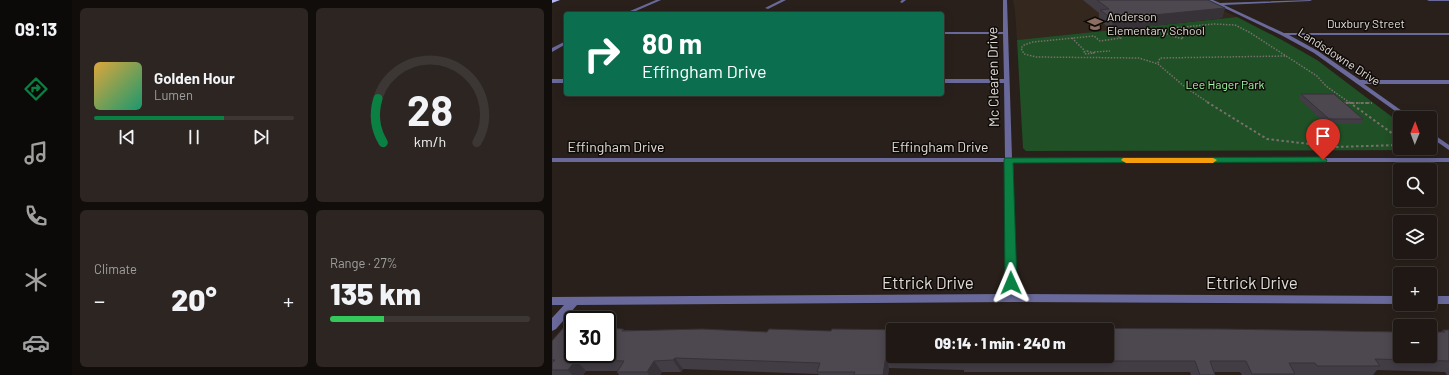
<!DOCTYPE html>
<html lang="en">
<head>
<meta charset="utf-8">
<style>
  body { margin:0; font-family:Barlow,sans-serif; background:#2c2522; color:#f1f3f6; height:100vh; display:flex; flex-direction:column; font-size:15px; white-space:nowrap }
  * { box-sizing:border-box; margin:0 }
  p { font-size:13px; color:#a1a0a0 }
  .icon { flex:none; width:22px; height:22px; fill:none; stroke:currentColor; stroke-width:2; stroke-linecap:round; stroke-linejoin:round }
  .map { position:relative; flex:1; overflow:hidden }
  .sheet { display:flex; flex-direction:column; gap:8px; padding:8px; background:#110d0b; width:480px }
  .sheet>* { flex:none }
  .banner { position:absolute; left:12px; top:12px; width:380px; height:84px; border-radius:4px; box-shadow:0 2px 10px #0003,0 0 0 1px #3c3734; background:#0b6e4f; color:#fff; overflow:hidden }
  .needle { width:26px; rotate:1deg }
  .fabs { position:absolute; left:841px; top:111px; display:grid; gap:8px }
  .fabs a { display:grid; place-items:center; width:44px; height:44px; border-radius:4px; background:#1f1814; box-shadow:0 2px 10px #0003,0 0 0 1px #3c3734; font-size:20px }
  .speed { position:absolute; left:12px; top:311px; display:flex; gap:8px; font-size:20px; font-weight:700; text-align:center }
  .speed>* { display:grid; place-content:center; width:52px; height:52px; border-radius:50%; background:#1f1814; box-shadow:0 2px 10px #0003,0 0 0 1px #3c3734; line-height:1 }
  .speed .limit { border:2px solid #111; border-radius:6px; background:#fff; color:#111 }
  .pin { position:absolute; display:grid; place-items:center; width:34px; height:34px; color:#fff; margin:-41px -17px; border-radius:50% 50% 50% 0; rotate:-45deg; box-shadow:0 0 4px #0007 }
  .pin .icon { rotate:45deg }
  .me { position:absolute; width:44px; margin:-22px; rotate:359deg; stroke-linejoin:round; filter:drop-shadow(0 0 3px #0008) }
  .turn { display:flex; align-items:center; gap:14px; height:84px; padding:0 12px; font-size:18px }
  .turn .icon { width:52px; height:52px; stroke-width:2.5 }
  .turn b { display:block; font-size:28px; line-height:34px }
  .big { font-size:30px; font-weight:800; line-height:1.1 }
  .sheet .tile { flex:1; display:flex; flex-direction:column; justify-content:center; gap:6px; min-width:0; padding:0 14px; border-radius:6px; background:#2c2522 }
  .sheet .dial { align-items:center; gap:0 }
  .dial svg { height:104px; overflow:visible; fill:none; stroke:#3c3734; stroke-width:7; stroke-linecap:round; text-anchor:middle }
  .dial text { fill:#f1f3f6; stroke:none }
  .song { display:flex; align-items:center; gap:12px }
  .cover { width:48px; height:48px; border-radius:6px; background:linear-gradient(135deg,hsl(40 70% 55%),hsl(160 70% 35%)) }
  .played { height:4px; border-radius:2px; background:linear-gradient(90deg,#0b8043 65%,#3c3734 65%) }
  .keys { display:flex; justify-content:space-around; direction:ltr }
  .heat { display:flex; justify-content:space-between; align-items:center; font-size:22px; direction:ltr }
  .charge { height:6px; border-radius:3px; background:linear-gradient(90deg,#34c759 27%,#3c3734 0) }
  .sheet .tiles { flex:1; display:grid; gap:8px; grid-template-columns:repeat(2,1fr) }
  .trip { position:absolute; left:334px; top:323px; width:228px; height:40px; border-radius:4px; background:#1f1814; box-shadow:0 2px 10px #0003,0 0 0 1px #3c3734; font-weight:800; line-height:40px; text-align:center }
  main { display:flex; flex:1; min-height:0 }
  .menu { display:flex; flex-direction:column; width:72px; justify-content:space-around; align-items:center; background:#0c0a08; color:#a1a0a0 }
  .menu .icon { width:28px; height:28px }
  .menu .current { color:#0b8043 }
  .menu b { font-size:18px; color:#f1f3f6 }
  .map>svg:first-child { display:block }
</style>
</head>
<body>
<main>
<nav class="menu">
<b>09:13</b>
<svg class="icon current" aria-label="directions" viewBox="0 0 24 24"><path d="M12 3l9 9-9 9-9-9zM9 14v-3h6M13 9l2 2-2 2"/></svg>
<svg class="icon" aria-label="music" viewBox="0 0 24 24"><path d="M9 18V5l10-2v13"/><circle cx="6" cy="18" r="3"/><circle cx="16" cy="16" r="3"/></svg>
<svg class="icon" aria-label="phone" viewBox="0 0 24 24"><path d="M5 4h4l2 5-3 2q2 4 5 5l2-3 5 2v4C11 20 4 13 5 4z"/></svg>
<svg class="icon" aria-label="climate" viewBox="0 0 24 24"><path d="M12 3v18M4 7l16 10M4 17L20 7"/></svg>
<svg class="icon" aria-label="car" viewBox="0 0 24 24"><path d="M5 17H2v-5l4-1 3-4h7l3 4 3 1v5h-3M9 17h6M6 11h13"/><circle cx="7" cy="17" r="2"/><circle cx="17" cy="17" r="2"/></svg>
</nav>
<section class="sheet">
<div class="tiles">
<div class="tile">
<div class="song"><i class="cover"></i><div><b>Golden Hour</b><p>Lumen</p></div></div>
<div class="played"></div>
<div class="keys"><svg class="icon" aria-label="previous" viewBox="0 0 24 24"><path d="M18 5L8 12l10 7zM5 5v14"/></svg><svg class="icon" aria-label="pause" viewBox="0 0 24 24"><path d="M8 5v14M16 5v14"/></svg><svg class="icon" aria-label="next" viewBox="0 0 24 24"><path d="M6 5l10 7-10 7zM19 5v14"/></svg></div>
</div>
<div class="tile dial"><svg viewBox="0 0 100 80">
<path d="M14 69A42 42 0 1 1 86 69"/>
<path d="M14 69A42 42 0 0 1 10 35" stroke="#0b8043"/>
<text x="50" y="56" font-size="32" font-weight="700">28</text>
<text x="50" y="72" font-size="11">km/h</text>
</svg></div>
<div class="tile"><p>Climate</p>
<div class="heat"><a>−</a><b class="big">20°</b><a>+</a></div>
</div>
<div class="tile"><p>Range · 27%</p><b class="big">135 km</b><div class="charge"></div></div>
</div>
</section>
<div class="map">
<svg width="897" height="375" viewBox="0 0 897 375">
  <rect width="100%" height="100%" fill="#29201b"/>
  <path fill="#34281e" d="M461,0H649L685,17L465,40L463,10Z"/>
  <path fill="#205025" d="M685,17L730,40L765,60L848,123V148H878V145L883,150L474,151L471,148L465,40Z"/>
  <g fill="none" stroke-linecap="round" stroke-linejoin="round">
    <path stroke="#78706c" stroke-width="1.5" stroke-dasharray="1.5 1.5" stroke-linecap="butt" d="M607,29L619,36L631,39L630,35L636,34L625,27
      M520,38L533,51
      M535,51L542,53L534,54L532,52Z
      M542,52L558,51
      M606,63L608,58L735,56
      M657,103L633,87L606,64L587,58L484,57L472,54L469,48L472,45L481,42L542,36L548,41L569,38L563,34L662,24L683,25L697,32L765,76L774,86L798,103
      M789,103H820"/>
    <path stroke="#78706c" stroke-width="2" stroke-dasharray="2.5 2.5" stroke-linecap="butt" d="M655,102L715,139L783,147L848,145
      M797,102L848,139
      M789,103H820"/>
    <path fill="#696a9b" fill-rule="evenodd" d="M104,0H109L77,14H71Z
      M229,0H234L216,9L213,8Z
      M350,0H354L350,3L348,2Z
      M451,0H455L460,158H897V162H461L465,294L848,296V304L460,302L25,305L4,329L0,331V318L12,305H0V297L455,294L453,162H0V158H453L452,83H390V79H452L451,34H390V32H451Z
      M656,0H661L668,3L760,0L758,1L672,5L732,33H897V35H737L766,51L808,80H897V84H812L860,118H853L762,53L729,35Z
      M875,0H897V1H877Z
      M14,41V44L0,52V48Z
      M0,79H14V83H0Z
      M878,132L897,145V150L878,137Z
      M878,296H897V304H878Z"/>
    <path fill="#b5b7f4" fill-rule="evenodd" d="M0,0H8L0,3Z"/>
  </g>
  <path fill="#423d45" d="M531,0H656L673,8L670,18L560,30L547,20V13Z
    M749,94L811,119L809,124H774L747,99Z
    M71,329L72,330L341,356L889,332L891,330H897V375H895L893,372L825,370L821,375H690L688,372H662L663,375H639L638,372H412V370L337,368L336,375H267L266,374L131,369L129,372H110L108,375H67L65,372V371H34L31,375H0V341Z"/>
  <path fill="#363238" d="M673,8L670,18L560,30L561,19Z
    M334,356L337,368L336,375H331Z
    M123,358L131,369L129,372L121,360Z
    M24,360L34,371L31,375H20L16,370Z
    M102,361L110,372L108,375H97L95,372Z"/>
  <path fill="#4d4750" stroke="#363238" d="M545,0H656L673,8L561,19L548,10L557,9Z
    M749,94H782L811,119H777Z
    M12,327H21V354H55V328L71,329L70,331L150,329L215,332L217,329L279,331L280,329L358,330H341V356H555V330H413V329L479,328L670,329L848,332V356H878V332H893L891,330H897V361L823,359L828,366H765L763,363H737L743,374H700L694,361H658L663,375H648L643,361H411V359L334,356L331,375H302L303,372H265L268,363L123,358L121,360L102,361L95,372H65L72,361L24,360L16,370H0V363L3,360H0V341Z"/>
  <path fill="#0b8043" stroke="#07532c" d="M771,157L775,160L774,162L461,163L465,283L463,286L459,287L455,286L453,283L452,160L453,158Z"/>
  <path fill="#f59e0b" d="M571,158H661L665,160L661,163H574L569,160Z"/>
  <defs>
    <g id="school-bare" transform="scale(1.2)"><path d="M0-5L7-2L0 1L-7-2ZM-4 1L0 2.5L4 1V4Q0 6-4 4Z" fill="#8d6e63" stroke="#0f0b08" stroke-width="2.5" paint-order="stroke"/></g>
  </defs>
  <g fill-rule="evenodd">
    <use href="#school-bare" x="543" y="24"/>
  </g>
  <g text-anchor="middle" stroke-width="3" stroke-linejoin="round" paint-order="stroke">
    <g font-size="12" fill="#e0dad6" stroke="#0f0b08" text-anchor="start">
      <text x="555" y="21">Anderson<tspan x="555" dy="14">Elementary School</tspan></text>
    </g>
    <g font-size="12" fill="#e0dad6" stroke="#0f0b08">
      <text x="814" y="28">Duxbury Street</text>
      <text transform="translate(787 57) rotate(33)" y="4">Landsdowne Drive</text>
    </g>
    <g font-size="12" fill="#a1f8a6" stroke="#0f0b08">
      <text x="673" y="89">Lee Hager Park</text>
    </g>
    <g font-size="14" fill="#e0dad6" stroke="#0f0b08">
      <text transform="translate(441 77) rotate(-91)" y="5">Mc Clearen Drive</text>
      <text x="64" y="152">Effingham Drive</text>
      <text x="388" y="152">Effingham Drive</text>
    </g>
    <g font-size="17" fill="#e0dad6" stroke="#0f0b08">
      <text x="376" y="289">Ettrick Drive</text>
      <text x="700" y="289">Ettrick Drive</text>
    </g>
  </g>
</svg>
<div class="fabs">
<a><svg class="needle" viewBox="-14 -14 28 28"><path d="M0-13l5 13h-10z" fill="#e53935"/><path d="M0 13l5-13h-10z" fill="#a1a0a0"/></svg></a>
<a><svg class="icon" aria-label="search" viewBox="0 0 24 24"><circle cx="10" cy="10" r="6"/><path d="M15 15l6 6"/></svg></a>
<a><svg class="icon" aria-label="layers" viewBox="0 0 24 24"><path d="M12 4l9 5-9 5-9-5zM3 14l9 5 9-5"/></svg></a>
<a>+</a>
<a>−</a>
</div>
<div class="speed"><div class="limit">30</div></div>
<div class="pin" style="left:771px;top:160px;background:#d93025"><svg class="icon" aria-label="arrive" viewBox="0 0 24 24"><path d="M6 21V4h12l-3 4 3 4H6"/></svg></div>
<svg class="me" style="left:459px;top:283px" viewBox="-20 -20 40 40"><path d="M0-17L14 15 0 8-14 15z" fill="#0b8043" stroke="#fff" stroke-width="4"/></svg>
<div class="trip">09:14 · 1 min · 240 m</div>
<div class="banner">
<div class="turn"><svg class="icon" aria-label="right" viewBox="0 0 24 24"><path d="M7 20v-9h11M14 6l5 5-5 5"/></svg><div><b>80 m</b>Effingham Drive</div></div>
</div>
</div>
</main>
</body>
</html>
